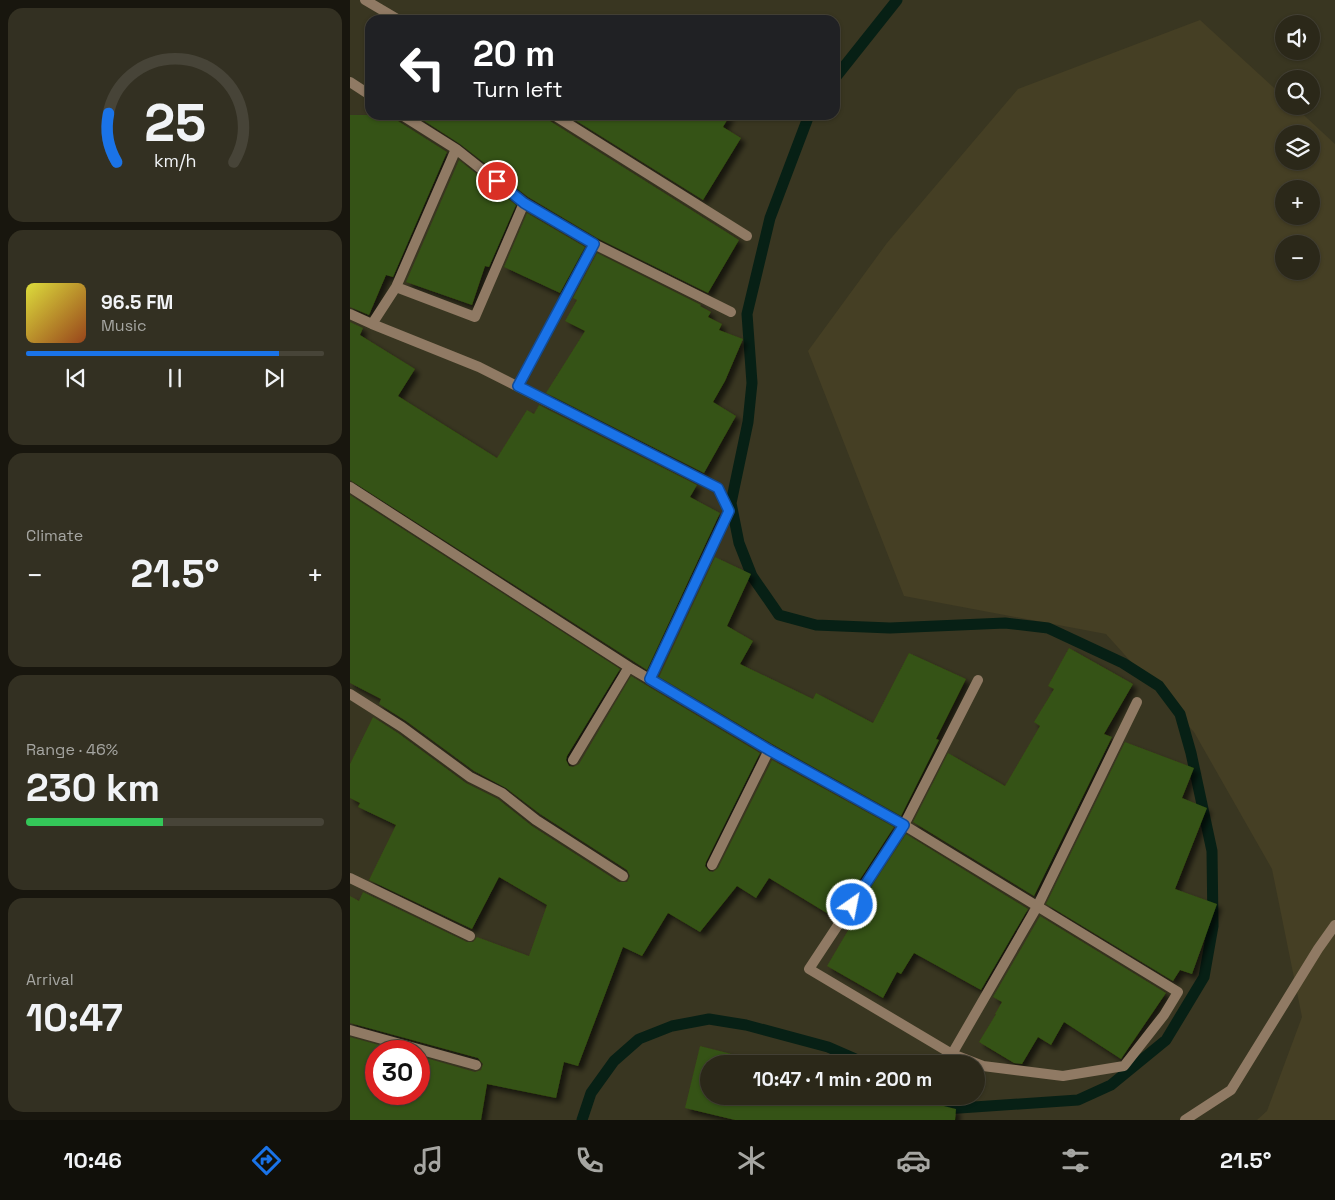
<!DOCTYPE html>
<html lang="en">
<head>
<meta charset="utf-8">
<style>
  body { margin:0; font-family:"Space Grotesk",sans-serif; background:#333022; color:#f1f3f6; height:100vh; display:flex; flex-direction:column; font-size:19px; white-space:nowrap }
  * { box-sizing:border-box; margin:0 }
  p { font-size:16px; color:#a6a6a2 }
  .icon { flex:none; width:28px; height:28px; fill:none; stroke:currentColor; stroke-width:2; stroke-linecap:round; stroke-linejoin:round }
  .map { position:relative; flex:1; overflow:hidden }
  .sheet { display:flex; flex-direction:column; gap:8px; padding:8px; background:#18160e; width:350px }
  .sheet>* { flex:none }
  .hud { position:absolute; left:15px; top:15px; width:475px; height:105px; border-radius:15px; box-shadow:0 1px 4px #0004,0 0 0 1px #474438; background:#202124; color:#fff; overflow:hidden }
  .buttons { position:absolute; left:925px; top:15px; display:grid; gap:10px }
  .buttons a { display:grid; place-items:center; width:45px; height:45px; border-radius:50%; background:#2b2819; box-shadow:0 1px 4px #0004,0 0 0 1px #474438; font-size:25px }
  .speed { position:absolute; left:15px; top:1040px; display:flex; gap:10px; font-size:25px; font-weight:700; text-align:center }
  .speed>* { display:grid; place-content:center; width:65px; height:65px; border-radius:50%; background:#2b2819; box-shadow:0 1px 4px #0004,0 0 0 1px #474438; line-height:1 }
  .speed .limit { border:8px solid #d22; background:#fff; color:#111 }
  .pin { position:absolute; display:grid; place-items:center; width:42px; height:42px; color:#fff; margin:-21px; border:2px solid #fff; border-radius:50%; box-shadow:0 1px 5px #0007 }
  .me { position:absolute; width:55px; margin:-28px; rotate:33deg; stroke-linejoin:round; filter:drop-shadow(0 0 4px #0008) }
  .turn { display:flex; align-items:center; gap:18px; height:105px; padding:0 25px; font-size:22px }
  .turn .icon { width:65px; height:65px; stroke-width:2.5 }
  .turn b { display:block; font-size:35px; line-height:42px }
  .big { font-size:38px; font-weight:700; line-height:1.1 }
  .sheet .widget { flex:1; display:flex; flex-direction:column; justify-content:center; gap:8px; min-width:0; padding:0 18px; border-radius:15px; background:#333022 }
  .sheet .dial { align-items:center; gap:0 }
  .dial svg { height:130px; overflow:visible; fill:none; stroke:#474438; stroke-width:7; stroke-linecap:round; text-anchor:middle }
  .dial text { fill:#f1f3f6; stroke:none }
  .song { display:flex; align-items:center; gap:15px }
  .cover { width:60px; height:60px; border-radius:8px; background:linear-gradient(135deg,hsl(60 70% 55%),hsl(20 70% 35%)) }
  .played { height:5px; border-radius:2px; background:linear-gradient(90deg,#1a73e8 85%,#474438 85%) }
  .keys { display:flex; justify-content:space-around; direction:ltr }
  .heat { display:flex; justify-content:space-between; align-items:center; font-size:28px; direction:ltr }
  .charge { height:8px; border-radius:4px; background:linear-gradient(90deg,#34c759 46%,#474438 0) }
  .trip { position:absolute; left:350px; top:1055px; width:285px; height:50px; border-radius:25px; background:#2b2819; box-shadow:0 1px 4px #0004,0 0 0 1px #474438; font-weight:700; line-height:50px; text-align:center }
  .tabs { display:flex; height:80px; justify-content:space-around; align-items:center; background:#11100a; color:#a6a6a2 }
  .tabs .icon { width:35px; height:35px }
  .tabs .current { color:#1a73e8 }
  .tabs b { font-size:22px; color:#f1f3f6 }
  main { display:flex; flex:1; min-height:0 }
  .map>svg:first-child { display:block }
</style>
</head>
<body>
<main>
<section class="sheet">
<div class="widget dial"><svg viewBox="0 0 100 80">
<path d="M14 69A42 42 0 1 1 86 69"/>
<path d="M14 69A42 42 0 0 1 9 39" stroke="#1a73e8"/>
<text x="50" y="56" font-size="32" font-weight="700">25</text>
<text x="50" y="72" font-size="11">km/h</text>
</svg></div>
<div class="widget">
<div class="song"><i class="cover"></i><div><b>96.5 FM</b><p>Music</p></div></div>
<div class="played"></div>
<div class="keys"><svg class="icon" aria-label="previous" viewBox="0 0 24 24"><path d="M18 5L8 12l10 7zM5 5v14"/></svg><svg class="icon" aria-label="pause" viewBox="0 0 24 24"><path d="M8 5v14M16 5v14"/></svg><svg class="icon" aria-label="next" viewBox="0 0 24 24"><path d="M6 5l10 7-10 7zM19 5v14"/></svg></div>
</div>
<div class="widget"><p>Climate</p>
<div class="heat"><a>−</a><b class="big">21.5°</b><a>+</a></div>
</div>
<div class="widget"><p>Range · 46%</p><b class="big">230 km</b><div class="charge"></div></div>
<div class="widget"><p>Arrival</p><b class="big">10:47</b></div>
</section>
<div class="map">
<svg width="985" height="1120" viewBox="0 0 985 1120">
  <defs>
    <filter id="shadow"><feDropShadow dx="4.5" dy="4.5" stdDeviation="2.5" flood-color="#0009"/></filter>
  </defs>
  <rect width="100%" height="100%" fill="#393621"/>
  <path fill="#453f24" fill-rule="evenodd" d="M850,20L934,97V106H944L985,144V1120H907L917,1111L952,1017L922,869L844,732L756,634L554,596L458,351L537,243L668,89ZM934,134H961V161H934ZM934,189H961V216H934ZM934,244H961V271H934Z"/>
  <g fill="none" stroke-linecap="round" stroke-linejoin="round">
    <path stroke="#072015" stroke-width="11" d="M485,78L547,0
      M459,115L420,218L397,314L402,383L398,422L381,503L389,543L402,576L429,615L466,625L540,628L655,623L698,628L773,663L809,686L830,714L841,753L862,851L863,926L854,977L816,1040L761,1085L728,1100L595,1109L573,1096
      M232,1120L241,1093L264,1061L289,1039L322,1026L359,1019L396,1025L478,1047L517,1064"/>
  </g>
  <path fill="#365213" filter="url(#shadow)" d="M0,115H45L48,121L97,152L43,277L36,275L19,315L0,307Z
    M65,115H197L200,121L389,240L358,293L247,238L178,197L110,144Z
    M217,115H380L373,127L391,138L353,200Z
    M109,160L166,205L139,267L135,266L122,305L56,282Z
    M177,213L235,247L210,293L154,267Z
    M247,253L351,305L350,306L361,312L358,317L372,324L369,330L393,339L375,381L363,402L386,416L354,473L196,393L235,331L215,321L227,300L223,298Z
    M0,322L13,328L10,335L65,369L48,396L147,458L177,410L184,414L189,405L347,485L340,497L370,513L297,670L0,480Z
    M0,495L270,669L217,756L216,760L219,766L223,767L229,764L281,676L410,753L356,862L355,866L359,871L363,872L368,868L422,760L544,827L485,918L419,878L406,898L387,886L350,932L318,913L292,956L273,947L228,1066L214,1062L206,1098L137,1084L131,1120H0V1037L51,1051H26V1094H69V1056L125,1072L131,1070L133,1064L128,1058L0,1023V896L9,901L13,892L117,942H123L127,937L179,956L197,905L149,877L122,929L19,880L46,825L8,807L10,803L0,798V764L23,717L48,733L116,783L148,799L182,826L269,882H277L280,876L277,870L190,814L156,788L124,771L56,721L29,704L31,699L0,683Z
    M365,557L401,574L377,626L403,641L390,664L463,699L466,693L523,723L559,653L616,679L586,739L589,740L551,816L422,744L309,677Z
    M719,648L783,684L754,734L762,737L684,896L563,822L598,753L655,786L690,726L684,722L704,689L698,686Z
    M775,742L844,768L832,798L857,808L825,889L867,904L842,974L830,970L823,981L696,904Z
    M556,834L678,909L631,990L564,953L551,974L547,972L533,998L477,966L500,927L496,925Z
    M690,916L816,993L771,1059L714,1022L701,1045L688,1037L672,1064L664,1063L629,1042L646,1014H645L652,1002L643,997Z
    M350,1046L421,1064H359V1096H553L606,1109L605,1120H385L335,1108Z"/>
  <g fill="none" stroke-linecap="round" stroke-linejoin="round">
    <path stroke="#907a64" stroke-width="10" d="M835,1120L881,1090L968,949L985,925"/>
    <path stroke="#907a64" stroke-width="10" d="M15,0L49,20
      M0,82L20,95
      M52,115L106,149L174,203L244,244L381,312
      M204,115L397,236
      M46,287L125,317L174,203
      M0,314L22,324L46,287L106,149
      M22,324L129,367L368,488L379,511L300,679
      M168,386L244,244
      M0,487L279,667L223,760
      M279,667L419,750L362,865
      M0,694L52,727L120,777L152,793L186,820L273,876
      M419,750L554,825L828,992L814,1015L774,1066L713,1076L633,1066L602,1054L459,969L554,825L628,680
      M0,878L120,936
      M0,1030L126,1065
      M602,1054L688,905L787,702"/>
  </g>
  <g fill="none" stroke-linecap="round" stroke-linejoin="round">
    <g stroke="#114b97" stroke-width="12">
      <path id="route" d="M147,181L174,203L244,244L168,386L368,488L379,511L300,679L419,750L554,825L502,905"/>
    </g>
    <use href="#route" stroke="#1a73e8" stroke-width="9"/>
  </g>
</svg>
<div class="buttons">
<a><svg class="icon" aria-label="sound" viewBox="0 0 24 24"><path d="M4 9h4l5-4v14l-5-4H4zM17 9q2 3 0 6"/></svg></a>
<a><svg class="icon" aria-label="search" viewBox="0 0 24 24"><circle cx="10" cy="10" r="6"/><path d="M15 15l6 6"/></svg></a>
<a><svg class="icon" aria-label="layers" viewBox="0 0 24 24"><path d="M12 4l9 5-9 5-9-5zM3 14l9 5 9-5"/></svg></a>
<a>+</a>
<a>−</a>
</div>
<div class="speed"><div class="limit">30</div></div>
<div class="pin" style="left:147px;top:181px;background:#d93025"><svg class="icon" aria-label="arrive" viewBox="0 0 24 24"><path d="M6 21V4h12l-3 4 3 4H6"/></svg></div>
<svg class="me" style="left:502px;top:905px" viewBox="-20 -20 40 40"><circle r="17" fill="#1a73e8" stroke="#fff" stroke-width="3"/><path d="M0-11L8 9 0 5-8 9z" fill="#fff"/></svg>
<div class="trip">10:47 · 1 min · 200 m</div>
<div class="hud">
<div class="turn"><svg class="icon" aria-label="left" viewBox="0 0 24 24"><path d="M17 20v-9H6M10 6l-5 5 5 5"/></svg><div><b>20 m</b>Turn left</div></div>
</div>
</div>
</main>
<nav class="tabs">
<b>10:46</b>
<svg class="icon current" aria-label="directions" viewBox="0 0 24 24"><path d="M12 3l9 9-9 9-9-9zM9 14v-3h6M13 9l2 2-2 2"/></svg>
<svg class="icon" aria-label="music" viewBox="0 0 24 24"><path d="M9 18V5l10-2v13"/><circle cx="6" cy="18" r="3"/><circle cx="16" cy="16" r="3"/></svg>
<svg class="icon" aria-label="phone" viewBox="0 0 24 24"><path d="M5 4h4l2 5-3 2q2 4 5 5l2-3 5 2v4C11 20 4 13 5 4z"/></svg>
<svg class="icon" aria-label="climate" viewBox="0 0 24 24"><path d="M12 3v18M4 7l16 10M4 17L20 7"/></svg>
<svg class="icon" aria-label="car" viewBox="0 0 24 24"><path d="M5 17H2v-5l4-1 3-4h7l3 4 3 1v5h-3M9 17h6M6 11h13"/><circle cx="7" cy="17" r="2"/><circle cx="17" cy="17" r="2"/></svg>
<svg class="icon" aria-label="filters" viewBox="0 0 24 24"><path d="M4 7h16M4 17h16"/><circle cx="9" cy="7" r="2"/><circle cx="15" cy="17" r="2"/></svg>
<b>21.5°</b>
</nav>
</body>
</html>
